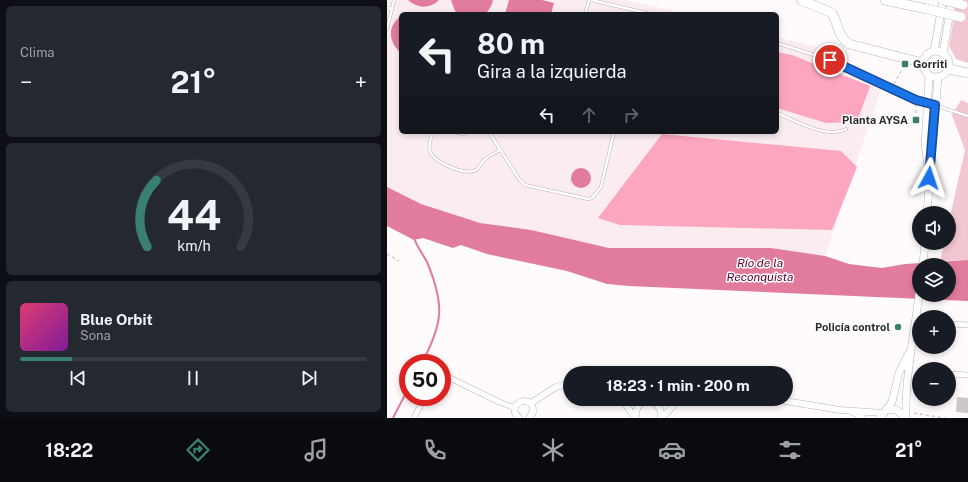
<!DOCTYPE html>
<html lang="es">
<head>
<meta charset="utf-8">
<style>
  body { margin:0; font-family:"Public Sans",sans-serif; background:#242831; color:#f1f3f6; height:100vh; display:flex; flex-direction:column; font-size:15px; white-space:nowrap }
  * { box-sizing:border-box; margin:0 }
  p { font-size:13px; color:#9ea1a6 }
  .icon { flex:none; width:22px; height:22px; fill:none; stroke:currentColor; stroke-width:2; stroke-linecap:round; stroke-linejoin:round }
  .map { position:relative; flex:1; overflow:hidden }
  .sheet { display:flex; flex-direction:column; gap:6px; padding:6px; background:#0d0f14; width:387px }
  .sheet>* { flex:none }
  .guide { position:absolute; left:12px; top:12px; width:380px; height:122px; border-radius:6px; box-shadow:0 2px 6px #0003; background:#171b24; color:#f1f3f6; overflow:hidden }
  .controls { position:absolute; left:525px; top:206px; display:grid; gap:8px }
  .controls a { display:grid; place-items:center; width:44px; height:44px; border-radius:50%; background:#171b24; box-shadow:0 2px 6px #0003; font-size:20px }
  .speed { position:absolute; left:12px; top:354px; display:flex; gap:8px; font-size:20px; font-weight:700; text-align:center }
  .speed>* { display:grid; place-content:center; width:52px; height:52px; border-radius:50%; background:#171b24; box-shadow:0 2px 6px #0003; line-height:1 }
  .speed .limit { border:6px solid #d22; background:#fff; color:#111 }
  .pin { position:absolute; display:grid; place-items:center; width:34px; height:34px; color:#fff; margin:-17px; border:2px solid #fff; border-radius:50%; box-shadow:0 1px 4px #0007 }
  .me { position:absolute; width:44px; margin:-22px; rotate:5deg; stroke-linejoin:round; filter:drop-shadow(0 0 3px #0008) }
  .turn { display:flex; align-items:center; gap:14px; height:84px; padding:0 12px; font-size:18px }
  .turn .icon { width:52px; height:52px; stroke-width:2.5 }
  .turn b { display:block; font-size:28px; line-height:34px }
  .lanes { display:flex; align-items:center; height:38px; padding:0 12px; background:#0003; justify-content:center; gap:20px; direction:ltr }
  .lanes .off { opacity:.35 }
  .big { font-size:30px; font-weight:700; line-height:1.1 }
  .sheet .card { flex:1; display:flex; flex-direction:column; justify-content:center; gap:6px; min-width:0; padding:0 14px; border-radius:6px; background:#242831 }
  .sheet .dial { align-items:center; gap:0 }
  .dial svg { height:104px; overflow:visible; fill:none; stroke:#363941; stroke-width:7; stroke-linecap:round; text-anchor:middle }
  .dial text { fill:#f1f3f6; stroke:none }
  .song { display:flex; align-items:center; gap:12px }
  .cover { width:48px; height:48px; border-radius:6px; background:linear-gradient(135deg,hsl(340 70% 55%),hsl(290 70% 35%)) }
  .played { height:4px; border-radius:2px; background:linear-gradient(90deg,#3a7f73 15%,#363941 15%) }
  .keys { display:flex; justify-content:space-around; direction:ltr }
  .heat { display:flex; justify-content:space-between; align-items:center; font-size:22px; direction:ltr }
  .trip { position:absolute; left:176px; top:366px; width:230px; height:40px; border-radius:20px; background:#171b24; box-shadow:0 2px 6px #0003; font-weight:700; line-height:40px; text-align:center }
  .menu { display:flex; height:64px; justify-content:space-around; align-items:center; background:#090b0e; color:#9ea1a6 }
  .menu .icon { width:28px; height:28px }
  .menu .on { color:#3a7f73 }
  .menu b { font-size:18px; color:#f1f3f6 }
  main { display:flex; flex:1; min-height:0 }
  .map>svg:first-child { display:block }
</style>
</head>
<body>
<main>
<section class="sheet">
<div class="card"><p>Clima</p>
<div class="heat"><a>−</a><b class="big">21°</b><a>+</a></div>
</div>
<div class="card dial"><svg viewBox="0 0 100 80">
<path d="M14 69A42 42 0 1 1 86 69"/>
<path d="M14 69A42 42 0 0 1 21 18" stroke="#3a7f73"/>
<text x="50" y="56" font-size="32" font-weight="700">44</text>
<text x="50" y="72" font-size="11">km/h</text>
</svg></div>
<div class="card">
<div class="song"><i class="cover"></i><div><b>Blue Orbit</b><p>Sona</p></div></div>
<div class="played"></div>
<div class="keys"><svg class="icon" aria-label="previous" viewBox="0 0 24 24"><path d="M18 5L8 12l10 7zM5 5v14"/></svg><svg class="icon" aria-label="pause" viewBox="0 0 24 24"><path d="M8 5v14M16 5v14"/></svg><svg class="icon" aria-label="next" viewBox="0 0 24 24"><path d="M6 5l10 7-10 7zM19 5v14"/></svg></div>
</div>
</section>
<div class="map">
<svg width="581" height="418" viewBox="0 0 581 418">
  <rect width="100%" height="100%" fill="#fffafb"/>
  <path fill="#fbecf0" d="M0,0H238L299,14H14V132H390V37L419,44L440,52L492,76L489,88L494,89L438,256L384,248H222L144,230L93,223L34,204L6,191L0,187Z"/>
  <path fill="#f3c7d2" d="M570,0H581V63L569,59L562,46Z
    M574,100L581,103V260L553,261L557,243H562V221L578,150L565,115Z"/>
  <path fill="#fca7bf" d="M390,52L405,55L483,86L470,122L439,123L390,108Z
    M275,134L454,151L470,167L445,230L233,225L211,218Z"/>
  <path fill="#e27c9c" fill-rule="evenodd" d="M21,0H52C43,9 31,9 21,0Z
    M64,0H106C105,6 102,10 98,14H72L68,11Z
    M122,0H155L167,3L164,14H118Z
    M14,16V53C1,42 0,26 14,16Z
    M184 178a10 10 0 1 1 20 0a10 10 0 1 1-20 0Z
    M0,187L34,204L93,223L144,230L222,248H384L438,256L462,264L495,268L518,264L581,260V301L242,286L220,284L180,271L100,254L74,245L66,248L36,238L27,240L0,226ZM532,265H562V295H532Z"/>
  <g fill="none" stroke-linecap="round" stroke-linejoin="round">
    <path stroke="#e27c9c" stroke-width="2" d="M27,237C29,246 36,254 40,262C58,305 56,323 35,363
      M6,418L21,389"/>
  </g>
  <path fill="#cdc7c9" d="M570,397L581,398V413L569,412Z"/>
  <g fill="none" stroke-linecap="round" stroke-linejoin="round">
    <g stroke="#bab5b6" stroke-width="3.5">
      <path id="service" d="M204,0L264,14
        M0,8L5,9L0,29
        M5,9L7,0
        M198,14L202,0
        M390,43L443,60L529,99L581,116
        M390,113C408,121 440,139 459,129
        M46,132C44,138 41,145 43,151C46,162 78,176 89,170C93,168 94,163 97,160C102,156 107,153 113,150
        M68,132L77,134L78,132
        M102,132L132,179L138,185L201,199L205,198L214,187L227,132"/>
    </g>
    <g stroke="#bab5b6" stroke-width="6">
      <path id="minor" d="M562,324L581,325
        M55,374L112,402L128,408
        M564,374L581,375
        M27,418L38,397"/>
    </g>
    <g stroke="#bab5b6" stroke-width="7">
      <path id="tertiary" d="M235,399L248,418
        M243,399L255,402
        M386,399L453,410L497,413
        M144,403L169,387L183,383
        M270,404L289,399
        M465,411L475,418
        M132,418C116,404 147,391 146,412L142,418
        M249,418C248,409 251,404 260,401L270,404L274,412V418
        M275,418L292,399"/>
    </g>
    <g stroke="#bab5b6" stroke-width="8">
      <path id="secondary" d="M536 64a13 13 0 1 1 26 0a13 13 0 1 1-26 0Z
        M547,51L556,0
        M556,53L565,0
        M541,166L538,145L542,76
        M540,213L551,77
        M536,265L538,243
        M499,410L503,409L510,410L518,418
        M493,418L505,402L512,373L522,353
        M519,418C518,377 527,336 532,295"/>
    </g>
    <g stroke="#bab5b6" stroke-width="10">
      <path id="motorway" d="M414,0L445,13C451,24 451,36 462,44L536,63
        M498,0L540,9
        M562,69L581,73"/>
    </g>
    <path stroke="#b8b4b5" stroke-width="1" stroke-dasharray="3 3" stroke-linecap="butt" d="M507,84L517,66
      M529,104V120
      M0,254L12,261
      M527,413L558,418"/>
    <use href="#service" stroke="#fff" stroke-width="2.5"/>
    <use href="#minor" stroke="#fff" stroke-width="5"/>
    <use href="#tertiary" stroke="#fff" stroke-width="6"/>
    <use href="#secondary" stroke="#fff" stroke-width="7"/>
    <use href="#motorway" stroke="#fff" stroke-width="9"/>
    <g stroke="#bab5b6" stroke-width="10" stroke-linecap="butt">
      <path id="motorway-bridge" d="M556,0L576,5
        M540,9L574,17"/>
    </g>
    <use href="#motorway-bridge" stroke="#fff" stroke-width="9"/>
  </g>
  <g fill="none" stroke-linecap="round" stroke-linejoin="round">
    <g stroke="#114b97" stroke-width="10">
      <path id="route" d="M443,60L529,100L548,105L542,178"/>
    </g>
    <use href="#route" stroke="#1a73e8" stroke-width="7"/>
  </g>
  <g fill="#3a7f73" stroke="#fff" stroke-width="1.5">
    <rect x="514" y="60" width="8" height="8" rx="2"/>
    <rect x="525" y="116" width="8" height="8" rx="2"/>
    <circle cx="511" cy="327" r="4"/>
  </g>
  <g text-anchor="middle" stroke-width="3" stroke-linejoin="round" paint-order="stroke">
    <g font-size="11" font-weight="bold" fill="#2a2829" stroke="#fff" text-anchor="end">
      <text x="526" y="68" text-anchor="start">Gorriti</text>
      <text x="521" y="124">Planta AYSA</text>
      <text x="503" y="331">Policía control</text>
    </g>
    <g font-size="12" font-style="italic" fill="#61012e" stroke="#fff">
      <text x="373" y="267">Río de la<tspan x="373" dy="14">Reconquista</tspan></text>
    </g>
  </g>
</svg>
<div class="controls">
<a><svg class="icon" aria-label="sound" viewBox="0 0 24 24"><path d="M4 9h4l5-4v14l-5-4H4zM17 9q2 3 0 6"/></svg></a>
<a><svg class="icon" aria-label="layers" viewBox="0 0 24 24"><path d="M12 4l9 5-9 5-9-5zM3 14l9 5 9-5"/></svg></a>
<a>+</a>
<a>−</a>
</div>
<div class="speed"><div class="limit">50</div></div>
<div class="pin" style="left:443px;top:60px;background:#d93025"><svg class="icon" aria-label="arrive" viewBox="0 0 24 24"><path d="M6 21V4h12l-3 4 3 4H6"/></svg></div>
<svg class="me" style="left:542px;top:178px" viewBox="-20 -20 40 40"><path d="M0-17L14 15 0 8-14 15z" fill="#1a73e8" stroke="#fff" stroke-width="4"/></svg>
<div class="trip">18:23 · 1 min · 200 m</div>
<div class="guide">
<div class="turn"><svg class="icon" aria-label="left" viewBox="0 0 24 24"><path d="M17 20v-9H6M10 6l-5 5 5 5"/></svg><div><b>80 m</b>Gira a la izquierda</div></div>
<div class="lanes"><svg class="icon" aria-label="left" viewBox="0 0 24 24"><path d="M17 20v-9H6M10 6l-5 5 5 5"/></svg><svg class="icon off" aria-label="ahead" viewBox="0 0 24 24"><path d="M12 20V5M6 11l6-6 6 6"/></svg><svg class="icon off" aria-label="right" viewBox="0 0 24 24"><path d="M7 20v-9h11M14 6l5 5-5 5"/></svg></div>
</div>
</div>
</main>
<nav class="menu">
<b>18:22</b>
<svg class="icon on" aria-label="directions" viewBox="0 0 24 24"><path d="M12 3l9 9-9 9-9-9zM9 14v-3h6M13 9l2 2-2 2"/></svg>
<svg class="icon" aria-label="music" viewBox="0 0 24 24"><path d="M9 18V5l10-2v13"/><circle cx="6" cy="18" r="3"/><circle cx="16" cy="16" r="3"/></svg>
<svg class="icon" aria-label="phone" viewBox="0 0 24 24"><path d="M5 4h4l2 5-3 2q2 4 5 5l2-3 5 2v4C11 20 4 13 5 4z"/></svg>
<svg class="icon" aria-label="climate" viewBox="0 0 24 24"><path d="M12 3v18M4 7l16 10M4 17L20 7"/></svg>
<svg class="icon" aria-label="car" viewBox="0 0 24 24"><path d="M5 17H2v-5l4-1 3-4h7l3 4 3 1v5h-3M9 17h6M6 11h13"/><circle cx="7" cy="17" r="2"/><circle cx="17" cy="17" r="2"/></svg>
<svg class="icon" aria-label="filters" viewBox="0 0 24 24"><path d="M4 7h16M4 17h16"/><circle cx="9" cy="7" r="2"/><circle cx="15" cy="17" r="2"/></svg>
<b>21°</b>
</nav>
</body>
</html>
